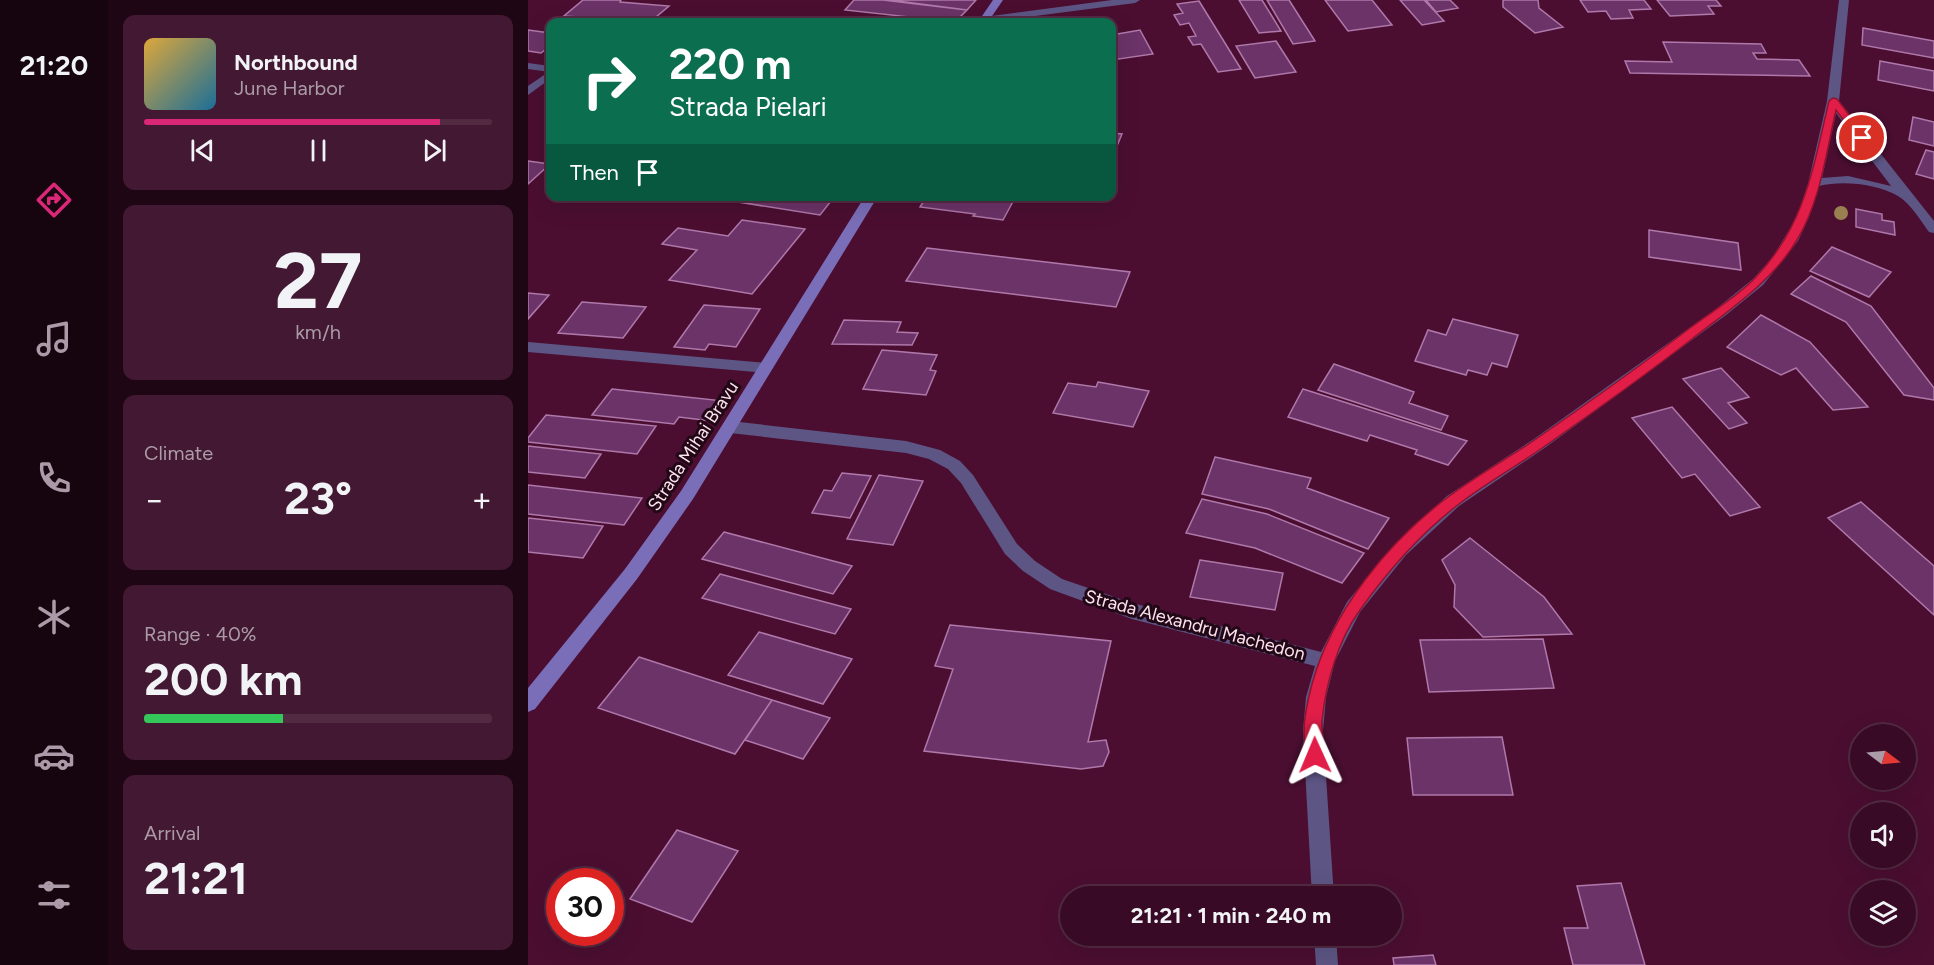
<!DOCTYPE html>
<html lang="en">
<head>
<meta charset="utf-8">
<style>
  body { margin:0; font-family:Figtree,sans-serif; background:#431832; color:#f1f3f6; height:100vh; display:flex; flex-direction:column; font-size:22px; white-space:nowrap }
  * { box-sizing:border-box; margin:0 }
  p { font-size:20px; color:#ab9aa7 }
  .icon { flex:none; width:33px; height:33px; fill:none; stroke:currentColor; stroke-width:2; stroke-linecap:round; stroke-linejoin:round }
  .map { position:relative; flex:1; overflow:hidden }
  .panel { display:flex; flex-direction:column; gap:15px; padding:15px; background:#1f0614; width:420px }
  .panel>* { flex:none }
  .banner { position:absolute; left:18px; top:18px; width:570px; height:183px; border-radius:12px; box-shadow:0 6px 24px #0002,0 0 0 2px #522b42; background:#0b6e4f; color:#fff; overflow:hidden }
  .needle { width:39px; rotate:106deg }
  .tools { position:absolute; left:1322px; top:724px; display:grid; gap:12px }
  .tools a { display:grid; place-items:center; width:66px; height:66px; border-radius:50%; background:#380a25; box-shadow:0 6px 24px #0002,0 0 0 2px #522b42; font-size:30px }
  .speed { position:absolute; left:18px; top:868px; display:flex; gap:12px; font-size:30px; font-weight:700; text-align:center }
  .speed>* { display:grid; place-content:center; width:78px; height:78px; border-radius:50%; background:#380a25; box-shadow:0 6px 24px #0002,0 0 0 2px #522b42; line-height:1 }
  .speed .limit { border:9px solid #d22; background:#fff; color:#111 }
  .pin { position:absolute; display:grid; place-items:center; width:51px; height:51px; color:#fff; margin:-26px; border:3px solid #fff; border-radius:50%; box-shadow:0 2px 6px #0007 }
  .me { position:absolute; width:66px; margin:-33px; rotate:359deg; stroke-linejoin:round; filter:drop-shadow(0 0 4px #0008) }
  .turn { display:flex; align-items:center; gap:21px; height:126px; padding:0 24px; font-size:27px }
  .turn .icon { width:78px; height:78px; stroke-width:2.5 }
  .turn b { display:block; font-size:42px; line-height:51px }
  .then { display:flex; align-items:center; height:57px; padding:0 24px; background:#0003; gap:12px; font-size:22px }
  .big { font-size:45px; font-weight:700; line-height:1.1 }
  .panel .widget { flex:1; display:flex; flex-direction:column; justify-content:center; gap:9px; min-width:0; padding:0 21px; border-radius:12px; background:#431832 }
  .panel .dial { align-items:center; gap:0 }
  .dial b { font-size:78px; line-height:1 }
  .song { display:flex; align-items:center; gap:18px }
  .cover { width:72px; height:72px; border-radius:9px; background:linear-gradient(135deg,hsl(40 70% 55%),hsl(200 70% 35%)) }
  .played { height:6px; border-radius:3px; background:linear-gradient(90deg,#db2777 85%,#522b42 85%) }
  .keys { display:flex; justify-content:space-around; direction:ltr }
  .heat { display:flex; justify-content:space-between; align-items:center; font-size:33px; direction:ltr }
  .charge { height:9px; border-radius:4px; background:linear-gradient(90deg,#34c759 40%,#522b42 0) }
  .trip { position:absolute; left:532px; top:886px; width:342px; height:60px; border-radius:30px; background:#380a25; box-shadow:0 6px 24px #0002,0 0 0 2px #522b42; font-weight:700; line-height:60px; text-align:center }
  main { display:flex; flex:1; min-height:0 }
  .dock { display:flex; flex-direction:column; width:108px; justify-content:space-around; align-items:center; background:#16040f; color:#ab9aa7 }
  .dock .icon { width:42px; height:42px }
  .dock .active { color:#db2777 }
  .dock b { font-size:27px; color:#f1f3f6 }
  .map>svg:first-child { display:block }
</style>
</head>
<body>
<main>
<nav class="dock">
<b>21:20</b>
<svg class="icon active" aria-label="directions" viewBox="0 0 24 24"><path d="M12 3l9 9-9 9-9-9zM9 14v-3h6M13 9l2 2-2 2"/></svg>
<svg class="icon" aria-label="music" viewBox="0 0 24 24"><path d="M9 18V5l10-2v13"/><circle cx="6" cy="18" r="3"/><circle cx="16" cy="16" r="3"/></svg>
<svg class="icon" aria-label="phone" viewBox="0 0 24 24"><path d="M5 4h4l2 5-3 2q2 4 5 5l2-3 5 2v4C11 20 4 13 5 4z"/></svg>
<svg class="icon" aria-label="climate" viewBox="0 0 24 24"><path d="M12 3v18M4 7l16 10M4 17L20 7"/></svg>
<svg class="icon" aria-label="car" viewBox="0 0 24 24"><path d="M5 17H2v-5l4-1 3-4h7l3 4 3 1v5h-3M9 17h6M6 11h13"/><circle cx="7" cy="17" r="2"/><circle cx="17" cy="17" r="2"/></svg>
<svg class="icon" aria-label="filters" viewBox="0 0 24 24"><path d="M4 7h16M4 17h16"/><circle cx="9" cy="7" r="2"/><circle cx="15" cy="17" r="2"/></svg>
</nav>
<section class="panel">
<div class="widget">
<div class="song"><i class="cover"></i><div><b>Northbound</b><p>June Harbor</p></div></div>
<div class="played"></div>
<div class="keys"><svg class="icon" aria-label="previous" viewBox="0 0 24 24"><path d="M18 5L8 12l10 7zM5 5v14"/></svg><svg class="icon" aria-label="pause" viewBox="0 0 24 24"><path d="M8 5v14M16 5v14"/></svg><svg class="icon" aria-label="next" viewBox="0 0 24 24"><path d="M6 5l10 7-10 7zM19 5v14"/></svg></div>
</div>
<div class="widget dial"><b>27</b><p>km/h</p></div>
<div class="widget"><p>Climate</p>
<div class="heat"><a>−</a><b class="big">23°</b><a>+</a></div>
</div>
<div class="widget"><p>Range · 40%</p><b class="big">200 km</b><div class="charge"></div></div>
<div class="widget"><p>Arrival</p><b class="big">21:21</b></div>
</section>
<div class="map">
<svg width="1406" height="965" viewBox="0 0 1406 965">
  <rect width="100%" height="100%" fill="#4b0e31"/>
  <path fill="#6b3367" stroke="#af78aa" stroke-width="1.5" d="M55,0H93L92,2L141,6L122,22L36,16Z
    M326,0H355L439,10L427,22L317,10Z
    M362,0H448L439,10Z
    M711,0H734L753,31L731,33Z
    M739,0H761L787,41L765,44Z
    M797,0H844L864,25L820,31Z
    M872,0H896L916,21L894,25Z
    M898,0H922L930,8L908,12Z
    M975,0H1010L1011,8L1035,27L1007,33L975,7Z
    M1052,0H1116L1123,9L1101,10L1105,18L1083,19L1078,11L1060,12Z
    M1129,0H1188L1193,6H1180L1186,14L1142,16Z
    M671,1L713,69L690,72L673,44L665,45L660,37L668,36L661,23L652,25L646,15L655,13L649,4Z
    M1335,28L1406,41V58L1334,45Z
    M0,30L22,33V46L13,53L0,51Z
    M612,30L625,54L584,60V35Z
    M748,41L768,72L727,78L708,46Z
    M1135,42L1233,44L1238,53H1225L1229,59L1271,60L1282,76L1102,73L1097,61L1144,62Z
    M1352,61L1406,71V91L1350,80Z
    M1385,117L1406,122V146L1381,140Z
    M584,133L594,134L584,158Z
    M1398,150L1406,152V179L1388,174Z
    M0,161L22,164L0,184Z
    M194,196H307L292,215L191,199Z
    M399,196H488L475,220L445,216L447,214L392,207Z
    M1328,209L1354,214V220L1366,222L1367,235L1328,227Z
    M214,220L277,229L224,294L141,280L169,250L134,244L150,228L200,236Z
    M1121,230L1210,243L1213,270L1121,257Z
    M1304,247L1363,272L1341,297L1282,271Z
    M399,248L602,272L588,307L378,281Z
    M1283,276L1343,306L1406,388V400L1376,395L1318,322L1263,294Z
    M0,293L21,295L0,319Z
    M54,302L118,307L95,338L30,333Z
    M176,305L232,309L208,347L181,344L177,350L146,347Z
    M1233,315L1282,342L1340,407L1305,410L1268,368L1253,375L1199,347Z
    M925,319L990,335L979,367L964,363L959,375L940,370L938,375L887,361L900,330L918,335Z
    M316,320L373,322L369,332L390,333L384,345L304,344Z
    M354,350L409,355L402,370L408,371L398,395L335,389Z
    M806,364L886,392L881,403L920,416L913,430L790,390Z
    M1193,368L1221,397L1200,403L1219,423L1201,429L1155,379Z
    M570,382L621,391L605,427L525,413L540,383L568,387Z
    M84,389L196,401L183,421L151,417L146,424L64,415Z
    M775,389L939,441L920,465L887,454L889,450L842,435L839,441L760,417Z
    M1144,407L1232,507L1202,516L1167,474L1154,478L1104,418Z
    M18,415L128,426L109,454L0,442V438Z
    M0,446L73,454L57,478L0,472Z
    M687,457L783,478L779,488L861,518L840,549L741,509L674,494Z
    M314,473L343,476L322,518L284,513L296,490L304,491Z
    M351,475L395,481L365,545L319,539Z
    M0,485L114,498L96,525L0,514Z
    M674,499L739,514L836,553L814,583L727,548L658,533Z
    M1333,502L1406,566V615L1300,518Z
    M0,518L75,526L55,558L0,552Z
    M196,532L324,566L305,594L174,559Z
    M942,538L1016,597L1044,634L955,637L926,607L927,585L914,560Z
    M672,560L755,573L747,610L662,597Z
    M192,574L323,609L307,634L174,598Z
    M422,625L583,641L560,742L578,740L581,752L575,766L553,769L396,751L425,669L407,666Z
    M231,632L324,659L295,704L200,675Z
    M1015,639L1026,688L901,692L892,640Z
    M111,657L244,700L207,754L70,708Z
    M244,700L302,718L275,759L217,740Z
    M974,737L985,795H885L879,738Z
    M149,830L210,851L164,922L102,899Z
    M1093,883L1117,965H1045L1036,928H1060L1049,886Z
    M905,955L908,965H866L865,958Z"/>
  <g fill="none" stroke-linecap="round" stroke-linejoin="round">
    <path fill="#5d5685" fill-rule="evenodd" d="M22,71V79L0,95V86Z"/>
    <path fill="#5d5685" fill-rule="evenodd" d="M1311,0H1321L1311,101L1406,221V233L1401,232C1393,221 1382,203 1370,196C1349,184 1315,180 1291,186L1281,217L1270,241L1235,285L1198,315L1018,447L931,506L878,555L832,612L807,661L798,697L795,731L806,897H784L775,731L778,697L787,666L604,619L522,589L495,571L477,554L433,483L420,469L401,459L378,453L202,433L196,431L194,427L196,423L202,421L378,441L412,450L432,461L445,475L489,544L507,561L534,579L604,603L793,652L819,602L866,545L919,496L1006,439L1188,309L1225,279L1244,258L1269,217L1280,184L1299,101ZM1308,113L1363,186L1320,176L1294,178Z
      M0,63L22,66V72L0,69Z
      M0,342L238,363L245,368L238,373L0,352Z
      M786,936H808L810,965H788Z"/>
    <path fill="#5d5685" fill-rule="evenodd" d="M584,0H612L607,3L461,22L451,20L456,17Z"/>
    <path fill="#7a6eb9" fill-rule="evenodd" d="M465,0H475L460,22H450Z
      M337,196H350L165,499L109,579L7,709L0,712V688L97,569L153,491Z"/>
  </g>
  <circle fill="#9a8051" cx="1313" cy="213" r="7"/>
  <path fill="#e11d48" stroke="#92132f" stroke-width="1.5" d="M1305,98L1309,99L1339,138L1330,140L1308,110C1298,154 1292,202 1269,240C1244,282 1201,310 1164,339C1116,376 1067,411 1017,446C989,466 958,483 931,504C893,533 859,572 832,610C810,640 798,683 794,720C793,733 798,749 792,760L787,763L781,760C771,740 778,706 784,684C804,611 860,542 920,497C948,476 979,459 1008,439C1060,403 1112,366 1162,328C1183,312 1209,297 1227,278C1277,226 1285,168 1301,101Z"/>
  <g text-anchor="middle" stroke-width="6" stroke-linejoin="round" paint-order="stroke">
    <g font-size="18" fill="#fbe3ed" stroke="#220816">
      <text transform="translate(165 446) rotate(-57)" y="6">Strada Mihai Bravu</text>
      <text transform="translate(667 625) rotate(15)" y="6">Strada Alexandru Machedon</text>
    </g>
  </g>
</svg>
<div class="tools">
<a><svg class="needle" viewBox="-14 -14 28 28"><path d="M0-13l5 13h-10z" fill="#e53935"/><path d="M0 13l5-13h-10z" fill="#ab9aa7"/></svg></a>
<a><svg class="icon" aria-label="sound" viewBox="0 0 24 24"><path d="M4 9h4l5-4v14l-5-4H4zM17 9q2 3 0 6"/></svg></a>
<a><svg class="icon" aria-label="layers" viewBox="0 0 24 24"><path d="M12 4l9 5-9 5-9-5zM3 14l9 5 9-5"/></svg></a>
</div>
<div class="speed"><div class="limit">30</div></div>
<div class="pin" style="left:1334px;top:138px;background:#d93025"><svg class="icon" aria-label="arrive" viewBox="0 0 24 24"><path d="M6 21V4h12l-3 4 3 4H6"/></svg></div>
<svg class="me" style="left:787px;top:755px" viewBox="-20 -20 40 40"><path d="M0-17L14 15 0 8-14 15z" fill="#e11d48" stroke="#fff" stroke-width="4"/></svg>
<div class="trip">21:21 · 1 min · 240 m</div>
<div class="banner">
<div class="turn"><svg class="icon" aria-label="right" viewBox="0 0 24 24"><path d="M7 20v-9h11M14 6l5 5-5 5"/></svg><div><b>220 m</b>Strada Pielari</div></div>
<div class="then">Then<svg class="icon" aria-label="arrive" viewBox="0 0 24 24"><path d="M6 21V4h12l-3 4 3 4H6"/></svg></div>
</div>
</div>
</main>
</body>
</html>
